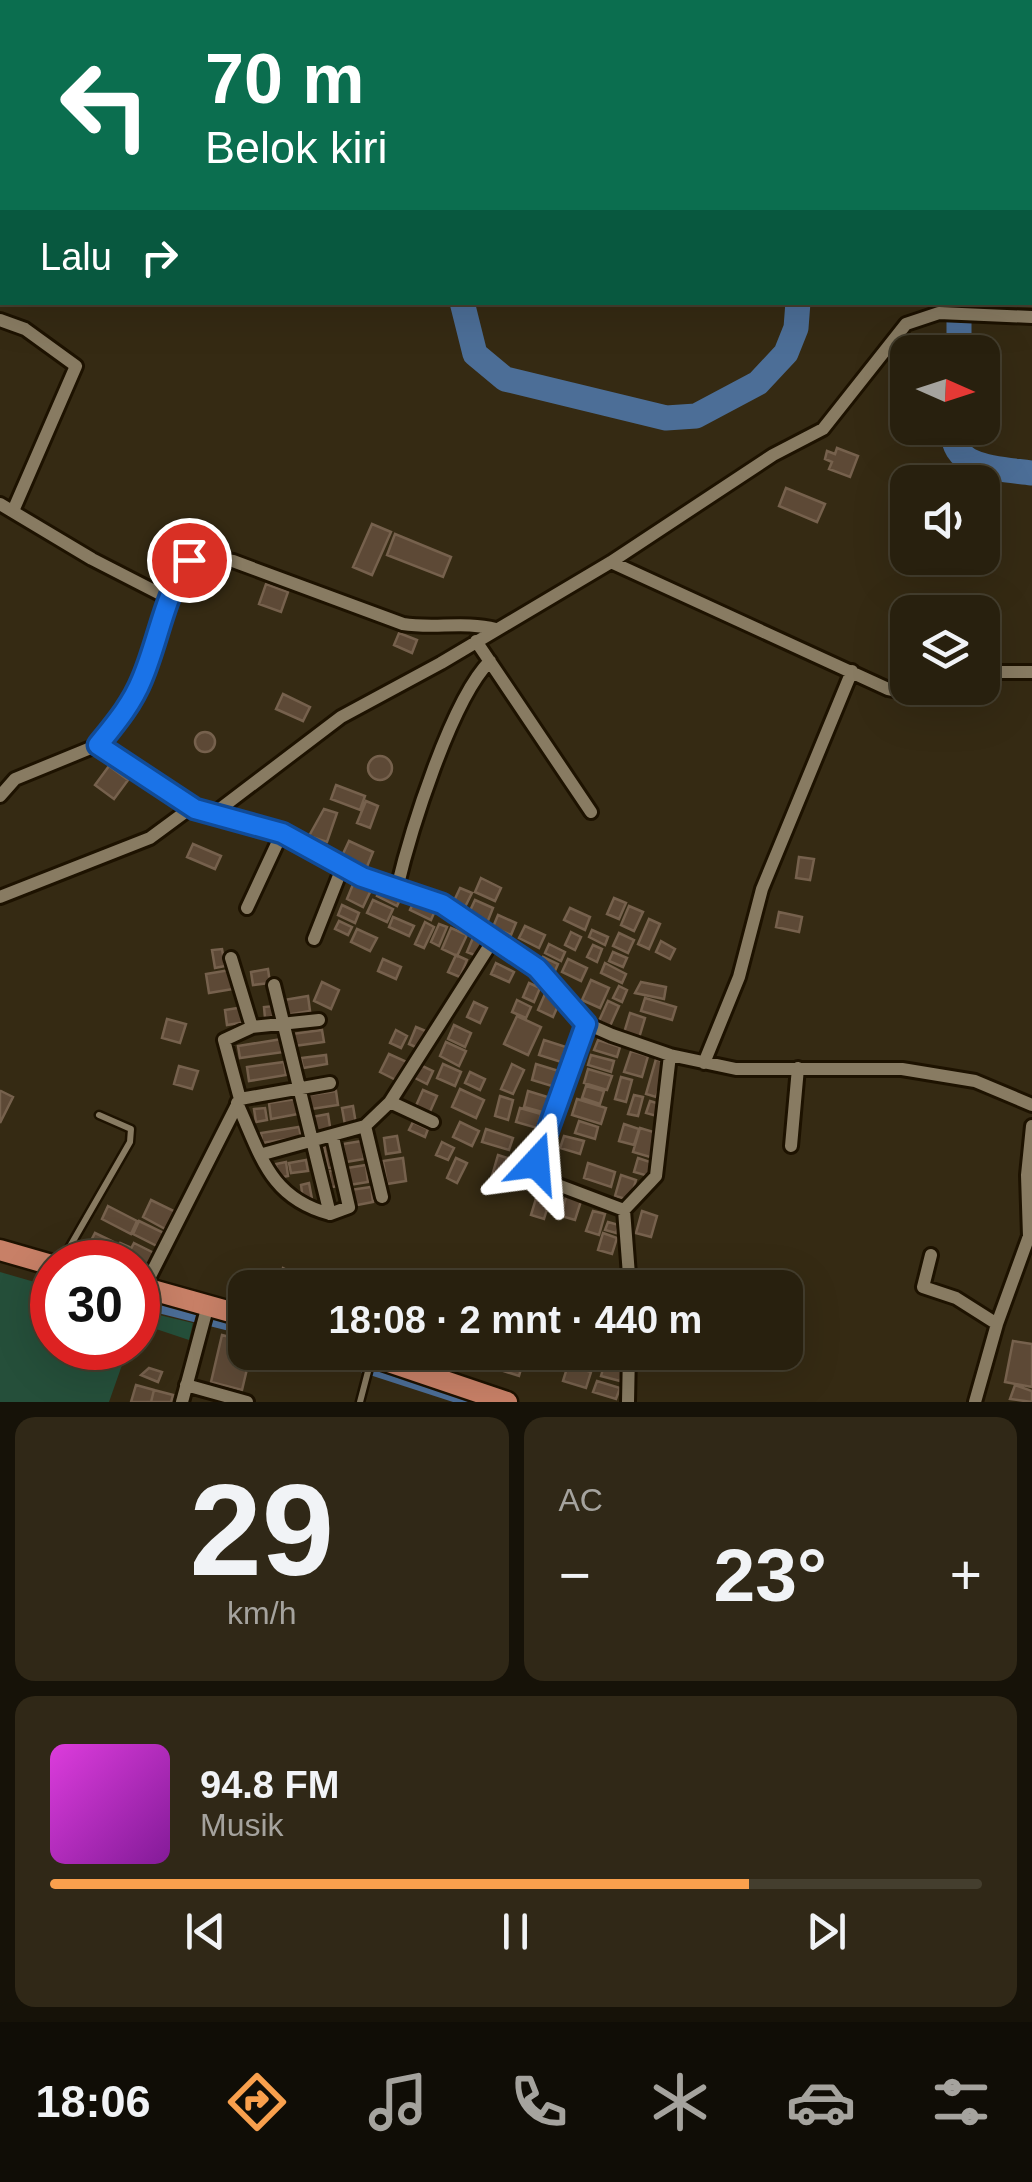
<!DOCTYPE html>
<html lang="id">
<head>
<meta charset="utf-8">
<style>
  body { margin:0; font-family:Helvetica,sans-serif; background:#302817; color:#f1f3f6; height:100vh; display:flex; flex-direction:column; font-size:38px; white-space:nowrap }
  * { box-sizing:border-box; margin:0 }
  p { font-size:32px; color:#a5a39e }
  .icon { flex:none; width:55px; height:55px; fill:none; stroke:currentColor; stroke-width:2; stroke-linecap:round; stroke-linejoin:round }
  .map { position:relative; height:1402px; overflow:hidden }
  .sheet { display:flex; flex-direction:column; gap:15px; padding:15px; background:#161208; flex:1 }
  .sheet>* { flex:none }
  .banner { position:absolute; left:0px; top:0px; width:1032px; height:305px; box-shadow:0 10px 40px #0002,0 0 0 2px #443e2e; background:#0b6e4f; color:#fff; overflow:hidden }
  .needle { width:65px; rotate:93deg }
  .buttons { position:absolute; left:890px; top:335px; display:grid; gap:20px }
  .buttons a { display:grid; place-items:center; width:110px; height:110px; border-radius:20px; background:#28200e; box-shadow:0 10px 40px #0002,0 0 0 2px #443e2e; font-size:50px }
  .speed { position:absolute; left:30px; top:1240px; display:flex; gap:20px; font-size:50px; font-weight:700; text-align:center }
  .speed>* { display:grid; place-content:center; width:130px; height:130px; border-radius:50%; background:#28200e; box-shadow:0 10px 40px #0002,0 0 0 2px #443e2e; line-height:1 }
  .speed .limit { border:15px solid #d22; background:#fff; color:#111 }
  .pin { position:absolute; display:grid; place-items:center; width:85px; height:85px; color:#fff; margin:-42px; border:5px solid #fff; border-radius:50%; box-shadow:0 2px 10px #0007 }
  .me { position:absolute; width:110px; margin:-55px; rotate:19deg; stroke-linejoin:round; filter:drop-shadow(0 0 8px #0008) }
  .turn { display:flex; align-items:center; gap:35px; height:210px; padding:0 40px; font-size:45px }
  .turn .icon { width:130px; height:130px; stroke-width:2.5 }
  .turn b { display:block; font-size:70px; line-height:85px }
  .then { display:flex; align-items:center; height:95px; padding:0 40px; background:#0003; gap:20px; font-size:38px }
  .big { font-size:75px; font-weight:700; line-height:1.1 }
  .sheet .card { flex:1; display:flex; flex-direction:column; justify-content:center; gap:15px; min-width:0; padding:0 35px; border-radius:20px; background:#302817 }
  .sheet .dial { align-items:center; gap:0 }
  .dial b { font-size:130px; line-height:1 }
  .song { display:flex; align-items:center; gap:30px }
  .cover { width:120px; height:120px; border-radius:15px; background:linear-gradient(135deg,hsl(300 70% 55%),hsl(290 70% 35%)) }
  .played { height:10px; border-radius:5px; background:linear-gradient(90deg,#f9a04d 75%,#443e2e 75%) }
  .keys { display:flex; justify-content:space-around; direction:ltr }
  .heat { display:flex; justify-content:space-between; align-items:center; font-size:55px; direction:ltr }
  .sheet .tiles { flex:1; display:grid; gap:15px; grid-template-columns:1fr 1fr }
  .card:last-child { grid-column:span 2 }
  .trip { position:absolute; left:228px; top:1270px; width:575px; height:100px; border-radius:20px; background:#28200e; box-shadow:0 10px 40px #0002,0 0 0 2px #443e2e; font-weight:700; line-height:100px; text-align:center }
  .menu { display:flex; height:160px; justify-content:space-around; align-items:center; background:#100d06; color:#a5a39e }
  .menu .icon { width:70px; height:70px }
  .menu .current { color:#f9a04d }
  .menu b { font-size:45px; color:#f1f3f6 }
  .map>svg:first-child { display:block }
</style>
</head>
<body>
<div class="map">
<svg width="1032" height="1402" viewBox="0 0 1032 1402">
  <rect width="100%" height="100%" fill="#352a13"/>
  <path fill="#254f3a" d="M0,1272L52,1287V1348H128L109,1402H0Z
    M138,1310L193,1323L189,1340L138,1323Z"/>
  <path fill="#4c6e97" d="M138,1298L245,1324V1335L138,1308Z
    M302,1353H336L487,1402H453Z"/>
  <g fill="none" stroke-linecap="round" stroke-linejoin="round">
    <path stroke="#4c6e97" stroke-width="25" d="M0,47H2
      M462,302L475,354L505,379L666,418L696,416L758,383L786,353L796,328L798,302
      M959,302V352
      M954,428C948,470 1003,469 1032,473"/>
  </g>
  <path fill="#5d4936" stroke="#76614d" stroke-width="2.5" d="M837,448L858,456L850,477L829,469L832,462L825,459L827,451L835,454Z
    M786,488L825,504L817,522L779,506Z
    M372,524L391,532L372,575L353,567Z
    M395,534L451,557L443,577L387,555Z
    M266,584L288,592L281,612L259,604Z
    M399,633L417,640L412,653L394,645Z
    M283,694L310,707L303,721L276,709Z
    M195 742a10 10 0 1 1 20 0a10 10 0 1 1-20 0Z
    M368 768a12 12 0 1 1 24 0a12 12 0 1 1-24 0Z
    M109,766L128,780L114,799L95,785Z
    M336,785L365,796L360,810L331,799Z
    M366,801L378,806L370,828L357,823Z
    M324,809L337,813L327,842L309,836Z
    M349,841L373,852L366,869L341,858Z
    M193,844L221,856L215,869L187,857Z
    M799,857L814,859L810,880L796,878Z
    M481,878L501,888L495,901L475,892Z
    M354,882L371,890L363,907L347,899Z
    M382,886L402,895L397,906L377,896Z
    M460,888L472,893L464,909L453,903Z
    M416,897L437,906L431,920L410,910Z
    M614,898L626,903L619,919L607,914Z
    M373,900L393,909L387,922L367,913Z
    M475,900L493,908L487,923L468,915Z
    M342,905L359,913L355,923L338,915Z
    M629,906L643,912L634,931L621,925Z
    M570,908L590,917L585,930L564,920Z
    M779,912L802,917L799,932L776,927Z
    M498,915L516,923L511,935L493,927Z
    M393,917L414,926L409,936L389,927Z
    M649,919L660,924L649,949L638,944Z
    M339,921L352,927L348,935L335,929Z
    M425,922L434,927L424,948L415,944Z
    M439,924L447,927L439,946L431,942Z
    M525,926L545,935L539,948L519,938Z
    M451,928L467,935L457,956L442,949Z
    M357,929L377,938L370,951L351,942Z
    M592,930L608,937L605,945L589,937Z
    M571,932L581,937L575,950L565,945Z
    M475,933L487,939L479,957L467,952Z
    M619,933L634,940L628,953L613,946Z
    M661,941L675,949L670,959L656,952Z
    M549,944L565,952L561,961L545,953Z
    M593,945L602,949L597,962L587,957Z
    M222,949L225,966L215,968L212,950Z
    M613,952L627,958L623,967L609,961Z
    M456,955L467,960L460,977L448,972Z
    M543,957L558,964L554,973L540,966Z
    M383,959L401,967L396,979L378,971Z
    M568,959L587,968L581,981L562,972Z
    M496,963L514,972L509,982L491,974Z
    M605,963L626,974L622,983L601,973Z
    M268,969L270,983L253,985L251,972Z
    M230,970L233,989L209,993L206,974Z
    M591,980L609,988L600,1008L582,1000Z
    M322,982L339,990L331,1009L314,1001Z
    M641,982L666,987L664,999L635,993Z
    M529,983L540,988L534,1002L523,997Z
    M619,986L627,990L622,1002L613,998Z
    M545,994L560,1001L553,1017L538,1010Z
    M308,996L310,1011L286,1015L284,1000Z
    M645,998L676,1007L672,1020L641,1011Z
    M517,1000L531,1007L526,1018L512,1012Z
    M608,1001L619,1006L610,1026L599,1021Z
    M474,1002L487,1008L480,1023L467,1017Z
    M274,1006L276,1016L265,1018L264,1007Z
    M244,1007L246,1022L227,1025L225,1010Z
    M630,1013L645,1018L639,1038L624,1033Z
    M517,1016L541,1027L528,1055L504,1044Z
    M167,1019L186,1024L180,1043L162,1038Z
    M454,1025L471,1033L465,1047L448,1039Z
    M416,1027L428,1032L420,1049L409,1044Z
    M322,1030L324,1042L294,1046L292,1034Z
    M396,1030L407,1036L401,1048L390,1043Z
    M282,1039L284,1052L240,1058L238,1046Z
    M544,1040L566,1047L561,1062L539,1055Z
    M598,1040L620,1047L617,1057L594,1050Z
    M446,1042L466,1051L459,1066L440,1056Z
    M631,1051L648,1056L642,1077L624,1072Z
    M389,1054L407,1062L398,1081L380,1072Z
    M326,1055L327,1064L303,1068L301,1058Z
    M591,1055L614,1061L611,1072L588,1065Z
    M656,1059L667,1063L656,1097L646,1094Z
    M284,1062L286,1075L249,1081L247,1067Z
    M416,1063L433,1071L427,1084L411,1076Z
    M443,1064L461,1072L455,1086L437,1078Z
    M512,1064L524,1070L513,1094L501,1089Z
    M536,1064L559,1071L555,1087L532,1080Z
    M179,1066L198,1071L192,1089L174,1084Z
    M588,1069L612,1076L607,1090L584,1083Z
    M470,1072L485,1079L480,1090L465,1083Z
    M621,1077L632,1080L626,1102L615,1099Z
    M586,1086L604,1091L600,1104L582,1098Z
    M460,1089L484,1100L476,1118L452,1107Z
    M423,1090L437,1096L428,1116L414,1110Z
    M1,1091L13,1097L0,1123V1092Z
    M336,1091L338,1105L311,1109L309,1095Z
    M528,1091L551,1098L546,1113L524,1107Z
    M634,1095L643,1097L638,1116L628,1114Z
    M500,1096L513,1100L508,1120L495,1116Z
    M296,1099L298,1114L271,1119L269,1103Z
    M577,1099L606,1108L601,1124L572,1115Z
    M650,1101L663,1105L660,1117L646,1113Z
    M353,1106L356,1124L345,1125L342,1108Z
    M265,1108L267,1120L256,1122L254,1109Z
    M520,1108L541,1114L537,1128L516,1122Z
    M328,1114L331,1133L315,1135L312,1117Z
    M579,1121L598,1127L595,1139L575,1133Z
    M413,1122L428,1129L425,1137L409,1130Z
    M460,1122L479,1131L472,1146L453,1137Z
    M624,1124L639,1129L634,1145L619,1141Z
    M299,1127L301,1137L262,1143L261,1133Z
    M640,1128L657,1133L650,1157L633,1152Z
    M486,1129L513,1138L509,1150L482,1142Z
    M397,1136L400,1152L386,1154L384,1138Z
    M564,1136L584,1141L580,1154L560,1148Z
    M362,1141L364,1159L346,1162L343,1144Z
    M442,1142L454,1148L448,1160L436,1155Z
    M333,1145L336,1167L328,1168L324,1146Z
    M498,1155L520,1162L514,1182L492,1176Z
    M403,1158L406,1181L387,1184L383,1161Z
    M456,1158L467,1163L457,1183L447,1178Z
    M638,1158L656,1164L652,1177L634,1172Z
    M306,1160L308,1171L291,1173L289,1163Z
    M286,1162L288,1176L278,1178L276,1164Z
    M588,1163L615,1172L611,1187L584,1178Z
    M366,1165L368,1182L349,1185L347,1168Z
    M337,1170L340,1186L331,1187L329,1171Z
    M621,1175L636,1180L630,1200L615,1196Z
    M309,1183L312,1199L303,1200L301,1185Z
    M371,1187L373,1202L352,1206L350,1190Z
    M538,1192L551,1196L544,1219L531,1215Z
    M567,1193L582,1198L575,1220L561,1216Z
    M151,1200L178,1213L169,1231L143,1217Z
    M108,1206L137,1221L131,1234L102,1219Z
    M593,1211L605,1214L599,1235L586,1231Z
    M642,1211L657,1216L651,1237L636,1233Z
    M139,1221L168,1235L161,1248L133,1234Z
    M608,1222L619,1225L616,1233L605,1230Z
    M95,1233L112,1241L101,1262L83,1256Z
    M603,1233L617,1238L612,1254L598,1250Z
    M120,1243L129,1247L122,1262L112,1257Z
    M134,1243L158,1255L146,1278L138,1274V1262H124Z
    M283,1268L305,1279L301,1288H273Z
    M222,1335L245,1341V1352H251L242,1390L211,1382Z
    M1013,1341L1032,1344V1387L1005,1382Z
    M485,1352L523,1362L519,1376L482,1364Z
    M605,1362L624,1368L620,1381L601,1376Z
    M568,1365L591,1372L586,1388L563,1381Z
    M149,1368L162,1372L158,1382L141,1375Z
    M597,1381L620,1388L616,1399L593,1392Z
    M136,1385L154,1390L151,1402H131Z
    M1015,1385L1032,1391V1402L1010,1399Z
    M154,1390L173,1395L171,1402H151Z"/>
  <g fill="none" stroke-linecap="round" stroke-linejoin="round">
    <g stroke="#1d1200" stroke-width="11">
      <path id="service" d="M61,1262L130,1142L131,1129L99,1115
        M360,1402L371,1360"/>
    </g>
    <g stroke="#1d1200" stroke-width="18">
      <path id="minor" d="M452,0L459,2
        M102,2L103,0
        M151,2L152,0
        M210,2L211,0
        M267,2L268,0
        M327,2L328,0
        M386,2L387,0
        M514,2L515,0
        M571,2L572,0
        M1030,11L1032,1
        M0,320L25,329L76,366L13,511
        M0,504L92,559L168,598
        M611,562L888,689L903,692L925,688
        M496,629C464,621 434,629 403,624L233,561L194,555C162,587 159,639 142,679C132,705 115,724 98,745L195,809L282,833L362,877L442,904L537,968L587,1024L612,1035L670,1055L736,1069H902L975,1081L1032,1105
        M476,641L591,812
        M982,672H1032
        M0,796L15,779L98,745
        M212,815L341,717L441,663L611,562L773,455L823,429L906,324L939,313L1032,317
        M397,888C410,833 451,700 490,661
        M0,897L150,838L192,807
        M247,908L282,833
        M314,939L342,868
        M231,958L252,1027L319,1020
        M274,985L330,1214
        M587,1024L536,1163L550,1182L624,1210
        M704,1063L739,977L762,889L852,671
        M240,1099L224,1040L252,1027
        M390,1102L433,1122
        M237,1103C261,1155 269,1198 330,1214L349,1207L333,1137
        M365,1126L390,1102L495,937
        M791,1146L798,1068
        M263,1154L365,1126L382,1197
        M931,1255L923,1287L956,1298L997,1324
        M144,1288L240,1099L330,1083
        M630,1288L624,1210L656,1176L670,1055
        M186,1385L247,1402
        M182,1402L208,1305
        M628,1402L629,1352
        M975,1402L997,1324L1029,1236L1027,1175L1032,1126"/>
    </g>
    <g stroke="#1d1200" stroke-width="25">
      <path id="primary" d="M0,1250L52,1265
        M138,1286L245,1316
        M359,1352L507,1402"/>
    </g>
    <use href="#service" stroke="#887b62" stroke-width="6"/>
    <use href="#minor" stroke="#887b62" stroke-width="12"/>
    <use href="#primary" stroke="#c88067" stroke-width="20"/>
  </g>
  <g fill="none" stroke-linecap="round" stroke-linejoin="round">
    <g stroke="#114b97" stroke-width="25">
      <path id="route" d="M189,560C164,595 159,639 142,679C132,704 115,724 98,745L195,809L282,833L362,877L442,904L537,968L586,1024L536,1163"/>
    </g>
    <use href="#route" stroke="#1a73e8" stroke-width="18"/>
  </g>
</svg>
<div class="buttons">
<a><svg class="needle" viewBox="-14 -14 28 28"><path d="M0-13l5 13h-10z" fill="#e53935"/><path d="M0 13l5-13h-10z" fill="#a5a39e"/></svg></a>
<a><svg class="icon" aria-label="sound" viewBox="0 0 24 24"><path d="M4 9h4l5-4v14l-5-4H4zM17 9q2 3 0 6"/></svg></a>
<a><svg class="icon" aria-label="layers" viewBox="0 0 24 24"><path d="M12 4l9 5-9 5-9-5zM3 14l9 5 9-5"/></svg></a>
</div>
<div class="speed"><div class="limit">30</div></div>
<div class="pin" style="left:189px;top:560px;background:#d93025"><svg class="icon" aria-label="arrive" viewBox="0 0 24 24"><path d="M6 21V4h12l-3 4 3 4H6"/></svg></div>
<svg class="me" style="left:536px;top:1163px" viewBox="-20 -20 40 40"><path d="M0-17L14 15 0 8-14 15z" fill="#1a73e8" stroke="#fff" stroke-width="4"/></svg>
<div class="trip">18:08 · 2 mnt · 440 m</div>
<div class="banner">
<div class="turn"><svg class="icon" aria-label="left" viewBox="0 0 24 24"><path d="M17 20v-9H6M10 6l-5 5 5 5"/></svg><div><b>70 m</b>Belok kiri</div></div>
<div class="then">Lalu<svg class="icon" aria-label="right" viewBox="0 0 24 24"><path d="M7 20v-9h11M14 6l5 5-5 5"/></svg></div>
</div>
</div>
<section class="sheet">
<div class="tiles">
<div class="card dial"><b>29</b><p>km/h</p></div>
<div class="card"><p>AC</p>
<div class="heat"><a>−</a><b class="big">23°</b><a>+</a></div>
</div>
<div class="card">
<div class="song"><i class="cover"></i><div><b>94.8 FM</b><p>Musik</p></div></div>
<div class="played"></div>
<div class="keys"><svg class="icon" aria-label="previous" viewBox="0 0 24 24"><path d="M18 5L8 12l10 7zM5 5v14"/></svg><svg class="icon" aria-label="pause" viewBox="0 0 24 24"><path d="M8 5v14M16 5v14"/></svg><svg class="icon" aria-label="next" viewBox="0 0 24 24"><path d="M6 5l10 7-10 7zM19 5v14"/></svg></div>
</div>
</div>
</section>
<nav class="menu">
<b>18:06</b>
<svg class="icon current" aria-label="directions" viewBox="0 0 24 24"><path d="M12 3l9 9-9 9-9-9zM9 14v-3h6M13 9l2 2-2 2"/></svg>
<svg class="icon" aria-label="music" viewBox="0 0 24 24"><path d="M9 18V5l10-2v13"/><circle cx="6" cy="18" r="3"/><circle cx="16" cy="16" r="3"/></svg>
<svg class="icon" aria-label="phone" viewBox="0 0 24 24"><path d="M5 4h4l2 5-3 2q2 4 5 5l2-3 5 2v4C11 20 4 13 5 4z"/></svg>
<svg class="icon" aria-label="climate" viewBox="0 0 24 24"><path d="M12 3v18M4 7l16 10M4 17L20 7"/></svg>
<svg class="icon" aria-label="car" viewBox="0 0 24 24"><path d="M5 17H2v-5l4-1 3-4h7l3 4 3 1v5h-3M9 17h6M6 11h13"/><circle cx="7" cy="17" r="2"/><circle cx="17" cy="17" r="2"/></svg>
<svg class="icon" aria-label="filters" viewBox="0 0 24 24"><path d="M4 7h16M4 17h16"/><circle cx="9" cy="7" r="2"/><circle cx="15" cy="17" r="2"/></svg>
</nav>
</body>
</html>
